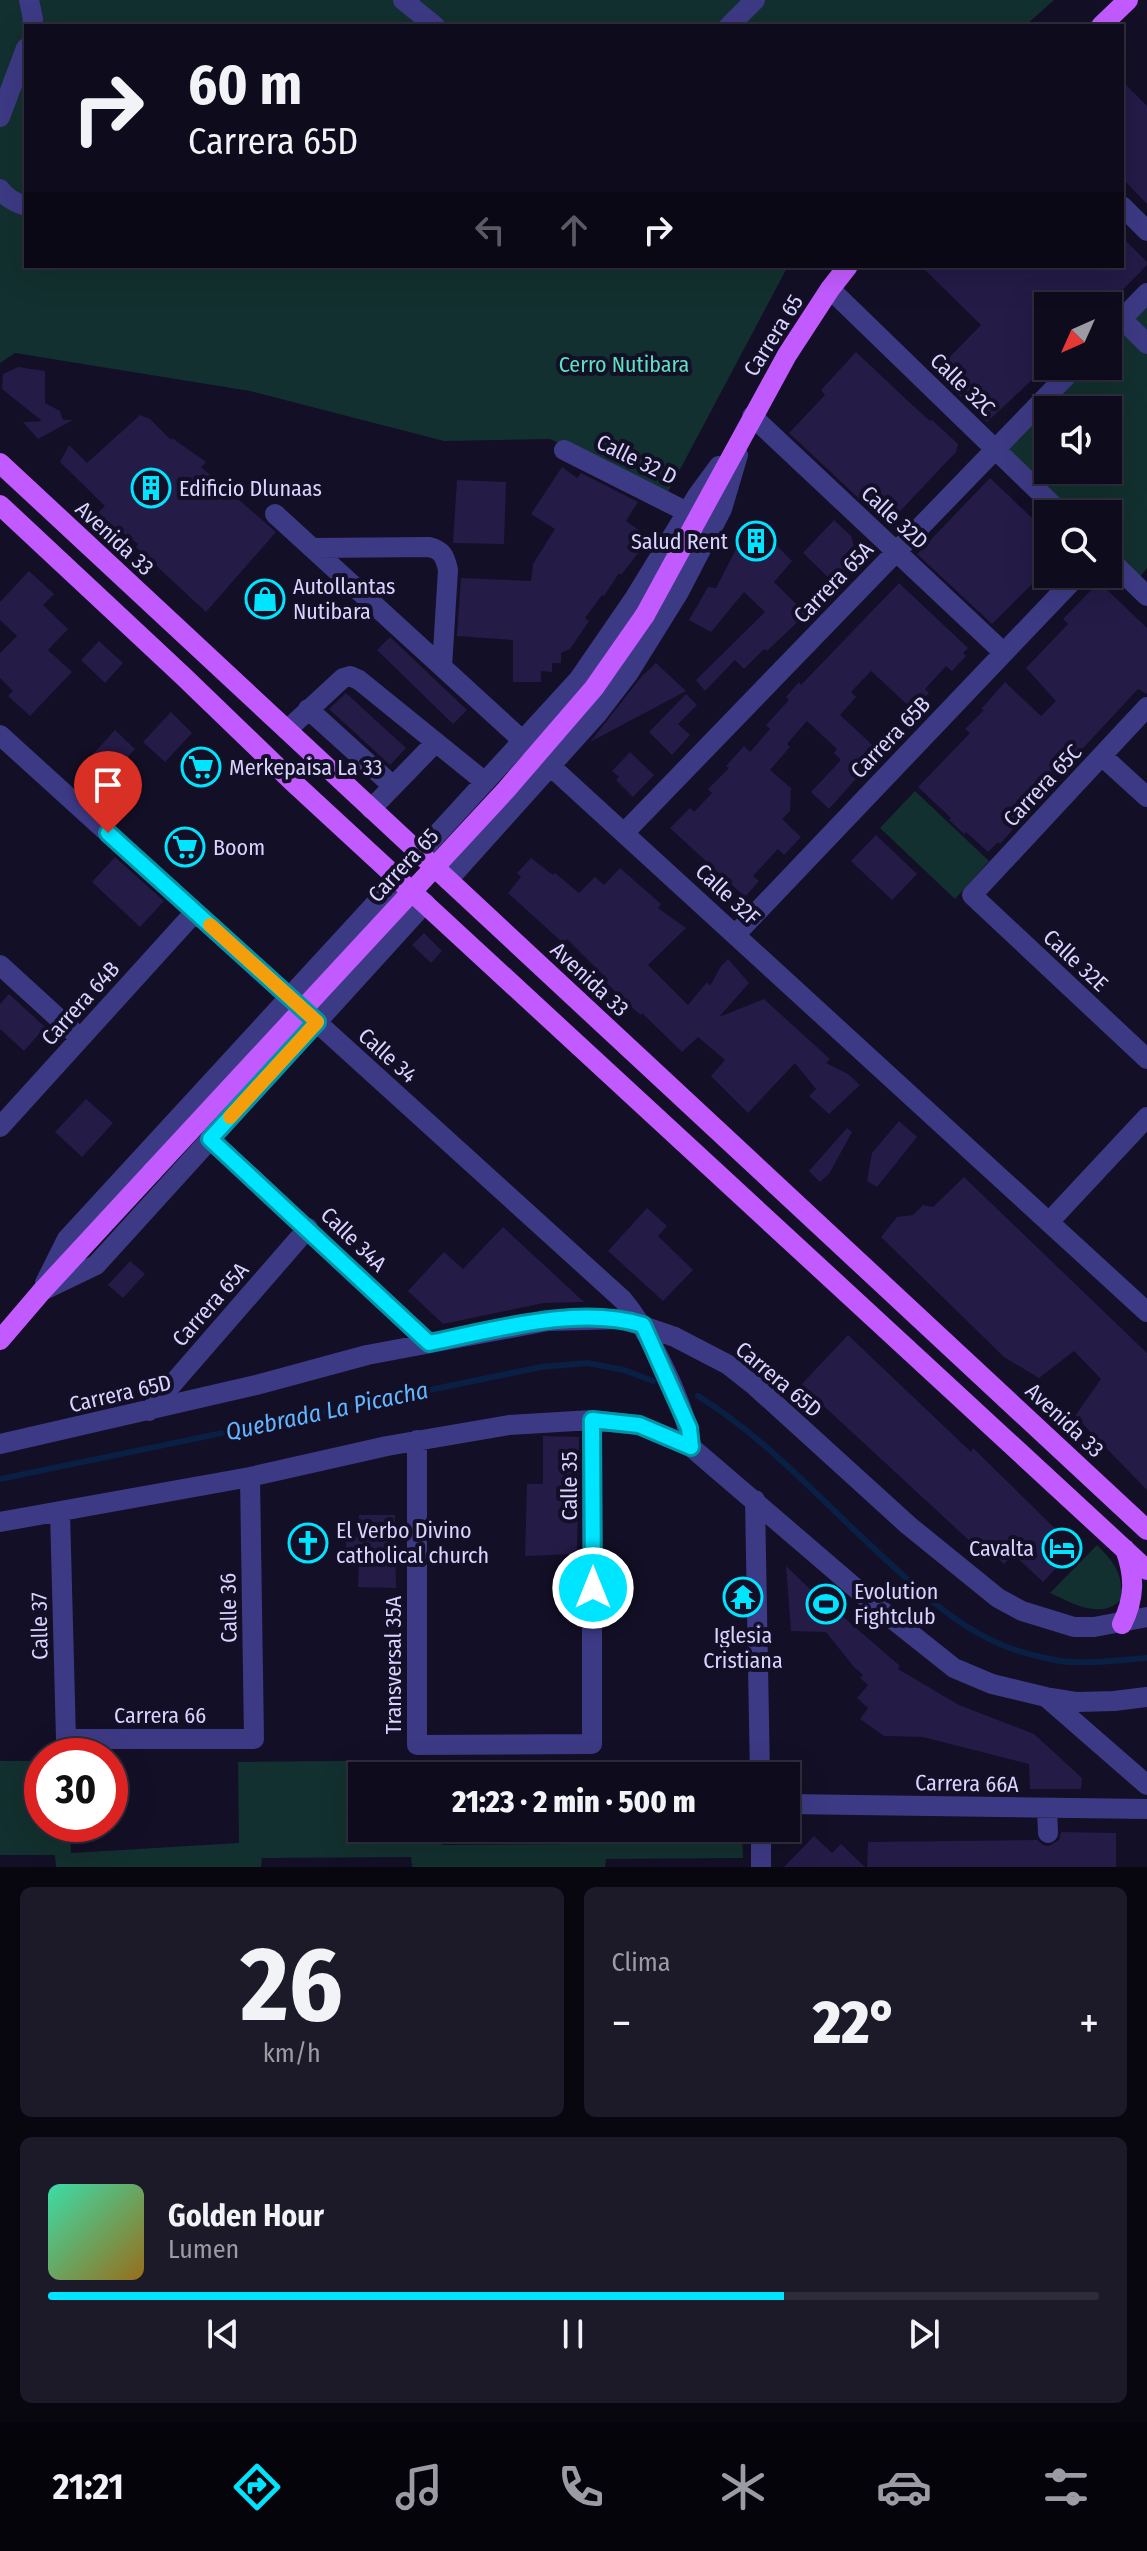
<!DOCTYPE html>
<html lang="es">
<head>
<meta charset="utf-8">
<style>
  body { margin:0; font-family:"Fira Sans Condensed",sans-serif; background:#1c1929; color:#f1f3f6; height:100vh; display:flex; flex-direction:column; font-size:30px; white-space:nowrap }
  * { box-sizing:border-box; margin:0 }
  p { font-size:26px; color:#9b9ba3 }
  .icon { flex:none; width:44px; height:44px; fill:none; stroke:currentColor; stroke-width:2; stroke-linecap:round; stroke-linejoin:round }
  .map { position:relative; height:1867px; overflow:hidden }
  .drawer { display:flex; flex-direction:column; gap:20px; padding:20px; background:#08060f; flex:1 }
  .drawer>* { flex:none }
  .hud { position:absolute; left:24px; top:24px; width:1100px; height:244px; border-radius:0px; box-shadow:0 8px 32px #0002,0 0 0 2px #2e2b3b; background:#0e0b1c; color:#f1f3f6; overflow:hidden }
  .needle { width:52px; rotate:225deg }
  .tools { position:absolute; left:1034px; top:292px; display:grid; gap:16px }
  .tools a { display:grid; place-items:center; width:88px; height:88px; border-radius:0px; background:#0e0b1c; box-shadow:0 8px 32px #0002,0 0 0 2px #2e2b3b; font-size:40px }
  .speed { position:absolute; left:24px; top:1738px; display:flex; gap:16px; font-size:40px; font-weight:700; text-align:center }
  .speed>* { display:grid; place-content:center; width:104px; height:104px; border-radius:50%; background:#0e0b1c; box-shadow:0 8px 32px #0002,0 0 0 2px #2e2b3b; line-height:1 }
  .speed .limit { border:12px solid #d22; background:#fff; color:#111 }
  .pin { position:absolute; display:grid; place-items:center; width:68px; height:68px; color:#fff; margin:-82px -34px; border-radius:50% 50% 50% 0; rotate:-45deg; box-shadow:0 0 8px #0007 }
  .pin .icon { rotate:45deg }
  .me { position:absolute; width:88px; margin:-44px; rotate:0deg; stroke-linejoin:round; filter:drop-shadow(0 0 6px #0008) }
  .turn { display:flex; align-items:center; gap:28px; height:168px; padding:0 32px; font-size:36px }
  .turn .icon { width:104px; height:104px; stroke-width:2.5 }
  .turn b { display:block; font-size:56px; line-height:68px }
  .lanes { display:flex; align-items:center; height:76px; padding:0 32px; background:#0003; justify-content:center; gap:40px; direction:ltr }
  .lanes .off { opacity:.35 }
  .big { font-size:60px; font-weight:800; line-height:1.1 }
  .drawer .widget { flex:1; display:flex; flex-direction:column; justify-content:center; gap:12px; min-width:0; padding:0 28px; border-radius:12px; background:#1c1929 }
  .drawer .dial { align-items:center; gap:0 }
  .dial b { font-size:104px; line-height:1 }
  .song { display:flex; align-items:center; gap:24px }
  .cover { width:96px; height:96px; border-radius:12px; background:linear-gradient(135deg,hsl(160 70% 55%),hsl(40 70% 35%)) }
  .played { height:8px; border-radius:4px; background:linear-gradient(90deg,#00e5ff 70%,#2e2b3b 70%) }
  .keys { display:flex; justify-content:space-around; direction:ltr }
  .heat { display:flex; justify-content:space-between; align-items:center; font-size:44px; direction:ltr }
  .drawer .tiles { flex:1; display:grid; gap:20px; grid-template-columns:1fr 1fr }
  .widget:last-child { grid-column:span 2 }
  .trip { position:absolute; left:348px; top:1762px; width:452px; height:80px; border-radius:0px; background:#0e0b1c; box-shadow:0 8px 32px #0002,0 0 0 2px #2e2b3b; font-weight:800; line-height:80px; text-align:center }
  .tabs { display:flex; height:128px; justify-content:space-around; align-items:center; background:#06040b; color:#9b9ba3 }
  .tabs .icon { width:56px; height:56px }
  .tabs .current { color:#00e5ff }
  .tabs b { font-size:36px; color:#f1f3f6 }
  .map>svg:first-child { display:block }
</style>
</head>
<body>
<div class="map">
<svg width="1147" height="1867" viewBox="0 0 1147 1867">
  <rect width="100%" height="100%" fill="#130f26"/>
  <path fill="#12302f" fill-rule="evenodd" d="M0,0H1054L1025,26H26V266H788L667,494L550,439L444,441L250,391L15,353L0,363Z
    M1147,301V568L1140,577L1108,546V514H1074L1007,449L1086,366H1108V342ZM1048,410H1108V470H1048Z
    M915,791L989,861L955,899L880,828Z
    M1097,1545C1114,1562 1124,1575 1121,1600C1100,1620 1072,1603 1050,1593Z
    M441,1760V1776H362V1828H442V1845L578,1844L579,1828H742L743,1858L606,1859L605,1867H412L411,1857L262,1858L261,1867H56L55,1855H0V1761H42V1824H70L71,1853L239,1843L238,1762Z
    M741,1763V1776H578V1765Z"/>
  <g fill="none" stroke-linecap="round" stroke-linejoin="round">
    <path stroke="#0a1f44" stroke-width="6" d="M698,1396C772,1442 830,1510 895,1568C920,1591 946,1615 976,1632C998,1645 1024,1654 1050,1659C1076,1666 1119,1660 1147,1658
      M0,1479L541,1367L587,1363L624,1370L653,1381"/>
  </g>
  <path fill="#241b47" d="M1122,81L1147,106V204L1122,178Z
    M1122,237L1147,262V265L1107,306H1048V365L987,422L935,372L981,325L921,266H1122Z
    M856,352L908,401L930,421L932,420L958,444L956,452L887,525L789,433L825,395L821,390Z
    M18,367L45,371V403L60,411L63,420H73L38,439L23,422L42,421L2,389L3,374Z
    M140,415L150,419L171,440L172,438L206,462L201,467L276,532L206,612L136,547L138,544L97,514L105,506L60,462L69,445L87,463Z
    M562,467L577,478L581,473L638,502L626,521L650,538L621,575L619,573L604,596L602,595L585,618L589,621L570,649L561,653V663H552V672L541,671V682H513V640L457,636L461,578L531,581L533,564L555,529L531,514Z
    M990,478L1048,533V568L992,624L917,554Z
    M457,480L506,482L504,544L453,543Z
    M751,520L792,561L774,582L806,614L767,651L764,649L744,669L735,660L705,691L696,680L765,612L744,592L711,632L689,620L708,587L716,588Z
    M834,520L851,536L856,553L850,564L851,565L834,583L803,553Z
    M29,571L54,594L43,605L68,629L48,650L72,672L30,716L8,696L13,691L0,678V653L17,636L0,620V602Z
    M1099,582L1147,628V694L1138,689L1020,816L1023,818L1000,844L998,842L988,852L966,832L964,834L949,820L951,818L918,787L970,733L965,729L984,710L981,709L1005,682L1041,716L1056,701L1026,668L1068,624L1063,619Z
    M899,583L968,648L963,653L966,656L952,671L946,666L925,689L929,693L913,710L871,671L851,692L856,697L840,715L880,752L829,809L811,792L841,760L834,753L837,749L807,721L787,744L790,747L770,770L791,788L790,811L782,819L801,837L784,855L778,849L753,876L759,881L745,897L670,828L690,808L694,812L712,793L708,789L729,768L726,766L744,746L750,752L770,729L766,725L789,700L786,697L799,682L801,685Z
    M390,637L467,710L453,724L377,650Z
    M99,641L123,663L105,683L81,660Z
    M656,663L686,691L590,742L642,676Z
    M346,693L406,748L390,765L329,709Z
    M686,694L697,705L678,724L690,735L672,755L649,732Z
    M171,712L192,733L165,762L143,742Z
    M115,730L135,749L104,782L84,764Z
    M630,752L654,775L633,797L616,780L619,777L612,771Z
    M876,835L917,874L892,900L851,861Z
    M115,857L164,901L140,927L92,882Z
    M531,858L553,875L555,873L579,893L595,877L604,885L620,868L661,904L658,908L686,928L648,965L688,1005L707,982L710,986L721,966L728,959L749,983L719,1017L764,999L830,1059L826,1063L848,1074L860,1085L829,1114L809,1096L816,1089L795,1063L748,1113L711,1076L725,1060L698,1037L682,1052L642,1013L641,1015L625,1002L602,978L604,976L567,939L563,943L508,893L521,877L517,873Z
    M424,933L442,951L431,963L412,945Z
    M9,994L45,1027L24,1051L0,1029V1004Z
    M86,1099L113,1123L82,1157L55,1132Z
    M899,1121L917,1137L877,1187L867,1181L872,1153Z
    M847,1128L852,1132L829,1174L820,1182L809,1171Z
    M964,1177L1147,1353V1490L1075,1416L1101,1379L1074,1351L1039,1378L1004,1357L881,1237L897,1217L913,1215L923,1205L933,1207Z
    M647,1208L667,1226L658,1236L693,1270L663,1301L608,1251Z
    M503,1227L584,1302L544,1303L443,1324L408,1291L444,1252L463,1269Z
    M130,1261L145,1274L123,1298L108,1285Z
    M848,1335L971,1452L973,1448L1075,1548L1043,1582L1013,1554L1004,1564L978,1539L973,1544L801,1385Z
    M543,1436L579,1437L577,1554L525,1556L527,1484H543Z
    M359,1515H395L396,1588L358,1587L359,1562H346V1537H358Z
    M786,1566L839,1617L841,1615L900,1666L898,1669L959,1705L1034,1734L1082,1778L1081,1789H1030L1029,1764L923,1737L884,1736L860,1719L868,1708L857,1698L868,1685L860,1678L863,1675L854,1667L826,1632L791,1631Z
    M1061,1832L1116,1833V1867H867L868,1842L1037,1840L1043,1845L1049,1846L1059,1840Z
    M814,1836L832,1853L841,1844L865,1867H784Z"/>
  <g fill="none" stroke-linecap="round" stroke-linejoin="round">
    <path stroke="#3d3a85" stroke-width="20" d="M29,0L33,19L32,26
      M403,0L435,26
      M729,26L755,0
      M0,117L26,48
      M0,189C6,198 16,203 26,206
      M1122,206L1147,231
      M830,289L1062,514
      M1122,319L1147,344
      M1108,333L1147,293
      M752,416L1004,653
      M564,450L687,512
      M275,514L1147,1312
      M312,548L429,547C442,550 445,556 448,570L442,667
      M1108,558L1147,596
      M1147,707L972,895L1147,1059
      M308,709L393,786
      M287,730L343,678L350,676L359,680L485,782
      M0,735L623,1300C650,1333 686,1405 691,1447
      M1102,756L1147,797
      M371,809L436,742
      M625,832L1076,366
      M419,854L579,679L634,599L697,496L719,466
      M448,880L598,713L628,674L679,592L722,509L738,455
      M736,934L1079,574
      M0,965L80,1038
      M0,1127L195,912
      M210,1139L429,1343
      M1049,1222L1147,1117
      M45,1283L67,1239L398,879
      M42,1291L96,1265L425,903
      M149,1411L308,1228
      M417,1440V1745L592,1744V1420
      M0,1444L256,1385L367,1355L548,1321L622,1319L675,1337L727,1364L755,1386L908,1525L998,1598L1022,1611L1074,1627H1094L1147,1617
      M755,1500L760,1776
      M60,1511L66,1739H254L250,1477
      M0,1522L250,1477L387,1446L509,1425L592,1420L639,1425L691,1447L881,1610L954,1668L992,1684L1046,1697L1077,1702L1114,1701L1147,1697
      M1046,1697L1147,1785
      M786,1804L1147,1809
      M1047,1808L1048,1833
      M761,1828V1867"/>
    <path stroke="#c25bff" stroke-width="20" d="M1101,26L1128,0
      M0,463L1147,1530
      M0,505L182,675L294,783L1147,1570
      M645,615L787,355L830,289L848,266
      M0,1340L42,1291L152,1172
      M1122,1624C1135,1598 1135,1576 1125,1549"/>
    <path stroke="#c25bff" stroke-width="20" d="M152,1172L506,790L594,688L645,615"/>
  </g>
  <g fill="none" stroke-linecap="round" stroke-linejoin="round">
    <g stroke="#0095a6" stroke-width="20">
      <path id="route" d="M108,833L317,1022L210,1139L429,1343C494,1330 578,1305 643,1325L689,1428L691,1447L639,1425L592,1420L593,1588"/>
    </g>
    <use href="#route" stroke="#00e5ff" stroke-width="14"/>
    <path stroke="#f59e0b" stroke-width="14" d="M210,925L317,1022L230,1117"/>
  </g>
  <defs>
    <g id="building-ring" transform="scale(2)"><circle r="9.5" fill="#130f26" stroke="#00e5ff" stroke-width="1.5"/><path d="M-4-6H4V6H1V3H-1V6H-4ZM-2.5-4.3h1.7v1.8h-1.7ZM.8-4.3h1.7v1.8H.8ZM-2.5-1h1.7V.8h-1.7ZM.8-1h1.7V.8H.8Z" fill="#00e5ff"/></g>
    <g id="shop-ring" transform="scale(2)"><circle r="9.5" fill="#130f26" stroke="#00e5ff" stroke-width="1.5"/><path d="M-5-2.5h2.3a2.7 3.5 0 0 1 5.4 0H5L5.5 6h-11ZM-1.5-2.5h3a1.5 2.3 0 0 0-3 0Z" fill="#00e5ff"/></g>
    <g id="supermarket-ring" transform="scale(2)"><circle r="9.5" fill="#130f26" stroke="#00e5ff" stroke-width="1.5"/><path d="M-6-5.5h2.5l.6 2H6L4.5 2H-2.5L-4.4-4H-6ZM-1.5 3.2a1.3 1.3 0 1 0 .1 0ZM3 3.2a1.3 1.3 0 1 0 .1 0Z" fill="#00e5ff"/></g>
    <g id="church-ring" transform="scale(2)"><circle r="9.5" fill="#130f26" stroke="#00e5ff" stroke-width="1.5"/><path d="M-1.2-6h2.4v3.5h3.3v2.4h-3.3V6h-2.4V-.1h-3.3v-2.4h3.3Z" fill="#00e5ff"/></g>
    <g id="hotel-ring" transform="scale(2)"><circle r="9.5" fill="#130f26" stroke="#00e5ff" stroke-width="1.5"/><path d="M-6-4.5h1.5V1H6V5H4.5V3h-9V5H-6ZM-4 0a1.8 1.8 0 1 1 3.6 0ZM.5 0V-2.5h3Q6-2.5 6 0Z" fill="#00e5ff"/></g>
    <g id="temple-ring" transform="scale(2)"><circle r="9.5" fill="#130f26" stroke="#00e5ff" stroke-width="1.5"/><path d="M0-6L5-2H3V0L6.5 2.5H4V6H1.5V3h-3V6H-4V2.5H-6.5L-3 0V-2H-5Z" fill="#00e5ff"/></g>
    <g id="stadium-ring" transform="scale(2)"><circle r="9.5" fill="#130f26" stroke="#00e5ff" stroke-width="1.5"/><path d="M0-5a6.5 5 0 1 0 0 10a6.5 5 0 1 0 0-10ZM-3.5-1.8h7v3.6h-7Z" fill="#00e5ff"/></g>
  </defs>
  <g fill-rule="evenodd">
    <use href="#building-ring" x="151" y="488"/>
    <use href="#building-ring" x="756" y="541"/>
    <use href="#shop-ring" x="265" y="599"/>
    <use href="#supermarket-ring" x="201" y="767"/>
    <use href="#supermarket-ring" x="185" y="847"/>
    <use href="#church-ring" x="308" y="1543"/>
    <use href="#hotel-ring" x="1062" y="1548"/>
    <use href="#temple-ring" x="743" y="1597"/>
    <use href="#stadium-ring" x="826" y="1604"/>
  </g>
  <g text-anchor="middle" stroke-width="8" stroke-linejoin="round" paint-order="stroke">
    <g font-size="22" fill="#d9d4ff" stroke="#130f26">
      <text transform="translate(773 335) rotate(-58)" y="8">Carrera 65</text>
      <text transform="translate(963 384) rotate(44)" y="8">Calle 32C</text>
      <text transform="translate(637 459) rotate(26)" y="8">Calle 32 D</text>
      <text transform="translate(895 517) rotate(43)" y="8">Calle 32D</text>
      <text transform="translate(115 538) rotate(43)" y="8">Avenida 33</text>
      <text transform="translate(833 582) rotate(-46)" y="8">Carrera 65A</text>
      <text transform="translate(890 737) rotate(-46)" y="8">Carrera 65B</text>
      <text transform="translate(1042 785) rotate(-47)" y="8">Carrera 65C</text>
      <text transform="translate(403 865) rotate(-47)" y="8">Carrera 65</text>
      <text transform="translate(728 894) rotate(43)" y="8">Calle 32F</text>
      <text transform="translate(1076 960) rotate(43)" y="8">Calle 32E</text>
      <text transform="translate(590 979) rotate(43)" y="8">Avenida 33</text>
      <text transform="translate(80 1003) rotate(-48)" y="8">Carrera 64B</text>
      <text transform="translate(388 1055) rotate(42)" y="8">Calle 34</text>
      <text transform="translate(354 1239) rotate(44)" y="8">Calle 34A</text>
      <text transform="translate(210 1304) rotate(-49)" y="8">Carrera 65A</text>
      <text transform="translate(779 1379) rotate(40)" y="8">Carrera 65D</text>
      <text transform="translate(120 1393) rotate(-13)" y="8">Carrera 65D</text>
      <text transform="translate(1065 1420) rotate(43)" y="8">Avenida 33</text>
      <text transform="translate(569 1486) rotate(-90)" y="8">Calle 35</text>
      <text transform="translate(228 1608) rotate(-91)" y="8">Calle 36</text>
      <text transform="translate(39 1626) rotate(-91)" y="8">Calle 37</text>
      <text transform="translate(393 1665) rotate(-90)" y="8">Transversal 35A</text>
      <text x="160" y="1723">Carrera 66</text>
      <text transform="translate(967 1783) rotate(1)" y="8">Carrera 66A</text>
    </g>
    <g font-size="22" fill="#5fe0c0" stroke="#130f26">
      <text x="624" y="372">Cerro Nutibara</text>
    </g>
    <g font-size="22" fill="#d9d4ff" stroke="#130f26" text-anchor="start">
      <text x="179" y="496">Edificio Dlunaas</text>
      <text x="728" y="549" text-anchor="end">Salud Rent</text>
      <text x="293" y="594">Autollantas<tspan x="293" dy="25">Nutibara</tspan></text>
      <text x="229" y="775">Merkepaisa La 33</text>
      <text x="213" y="855">Boom</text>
      <text x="336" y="1538">El Verbo Divino<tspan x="336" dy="25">catholical church</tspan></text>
      <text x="1034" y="1556" text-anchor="end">Cavalta</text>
      <text x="854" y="1599">Evolution<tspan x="854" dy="25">Fightclub</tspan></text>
      <text x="743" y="1643" text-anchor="middle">Iglesia<tspan x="743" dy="25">Cristiana</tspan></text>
    </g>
    <g font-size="24" font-style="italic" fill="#62b6ff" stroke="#130f26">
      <text transform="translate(327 1411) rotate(-12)" y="8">Quebrada La Picacha</text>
    </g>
  </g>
</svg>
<div class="tools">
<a><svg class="needle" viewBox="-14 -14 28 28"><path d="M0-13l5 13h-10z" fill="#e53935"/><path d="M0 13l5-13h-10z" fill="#9b9ba3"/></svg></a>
<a><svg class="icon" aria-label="sound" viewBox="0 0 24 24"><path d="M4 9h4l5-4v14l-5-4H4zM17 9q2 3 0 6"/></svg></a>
<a><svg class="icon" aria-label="search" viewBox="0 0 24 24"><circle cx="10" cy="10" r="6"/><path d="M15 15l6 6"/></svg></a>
</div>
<div class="speed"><div class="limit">30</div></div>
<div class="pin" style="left:108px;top:833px;background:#d93025"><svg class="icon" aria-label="arrive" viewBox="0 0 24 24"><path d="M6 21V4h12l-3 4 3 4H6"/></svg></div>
<svg class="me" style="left:593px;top:1588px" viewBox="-20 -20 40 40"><circle r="17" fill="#00e5ff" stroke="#fff" stroke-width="3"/><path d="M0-11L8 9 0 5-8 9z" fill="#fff"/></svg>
<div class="trip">21:23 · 2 min · 500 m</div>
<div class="hud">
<div class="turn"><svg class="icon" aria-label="right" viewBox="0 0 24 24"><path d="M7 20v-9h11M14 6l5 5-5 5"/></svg><div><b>60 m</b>Carrera 65D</div></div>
<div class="lanes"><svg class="icon off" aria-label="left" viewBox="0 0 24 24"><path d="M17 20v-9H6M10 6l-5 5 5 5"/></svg><svg class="icon off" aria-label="ahead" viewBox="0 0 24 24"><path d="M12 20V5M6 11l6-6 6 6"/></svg><svg class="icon" aria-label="right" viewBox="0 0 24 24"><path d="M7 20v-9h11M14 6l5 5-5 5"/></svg></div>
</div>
</div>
<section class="drawer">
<div class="tiles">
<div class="widget dial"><b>26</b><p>km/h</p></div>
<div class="widget"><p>Clima</p>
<div class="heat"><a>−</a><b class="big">22°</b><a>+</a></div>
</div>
<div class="widget">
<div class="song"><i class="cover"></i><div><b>Golden Hour</b><p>Lumen</p></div></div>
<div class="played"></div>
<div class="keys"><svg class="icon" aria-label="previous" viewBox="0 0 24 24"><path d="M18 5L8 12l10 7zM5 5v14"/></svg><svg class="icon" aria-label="pause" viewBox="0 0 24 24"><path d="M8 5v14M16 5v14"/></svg><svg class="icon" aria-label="next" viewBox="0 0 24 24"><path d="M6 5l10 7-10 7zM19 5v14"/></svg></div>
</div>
</div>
</section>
<nav class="tabs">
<b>21:21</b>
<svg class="icon current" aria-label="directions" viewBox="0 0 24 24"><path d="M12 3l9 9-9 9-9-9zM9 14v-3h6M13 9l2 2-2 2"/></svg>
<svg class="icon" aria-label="music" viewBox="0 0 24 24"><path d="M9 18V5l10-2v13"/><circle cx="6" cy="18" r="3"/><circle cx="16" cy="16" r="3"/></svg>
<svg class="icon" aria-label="phone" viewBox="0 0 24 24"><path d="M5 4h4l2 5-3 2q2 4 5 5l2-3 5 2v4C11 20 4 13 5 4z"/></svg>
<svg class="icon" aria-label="climate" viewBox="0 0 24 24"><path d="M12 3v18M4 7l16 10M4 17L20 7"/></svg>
<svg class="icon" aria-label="car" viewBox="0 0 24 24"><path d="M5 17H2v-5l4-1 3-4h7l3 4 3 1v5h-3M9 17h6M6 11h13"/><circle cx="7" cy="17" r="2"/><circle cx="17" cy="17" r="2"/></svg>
<svg class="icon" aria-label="filters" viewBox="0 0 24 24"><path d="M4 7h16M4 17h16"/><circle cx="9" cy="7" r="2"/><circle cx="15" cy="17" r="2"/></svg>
</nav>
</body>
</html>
